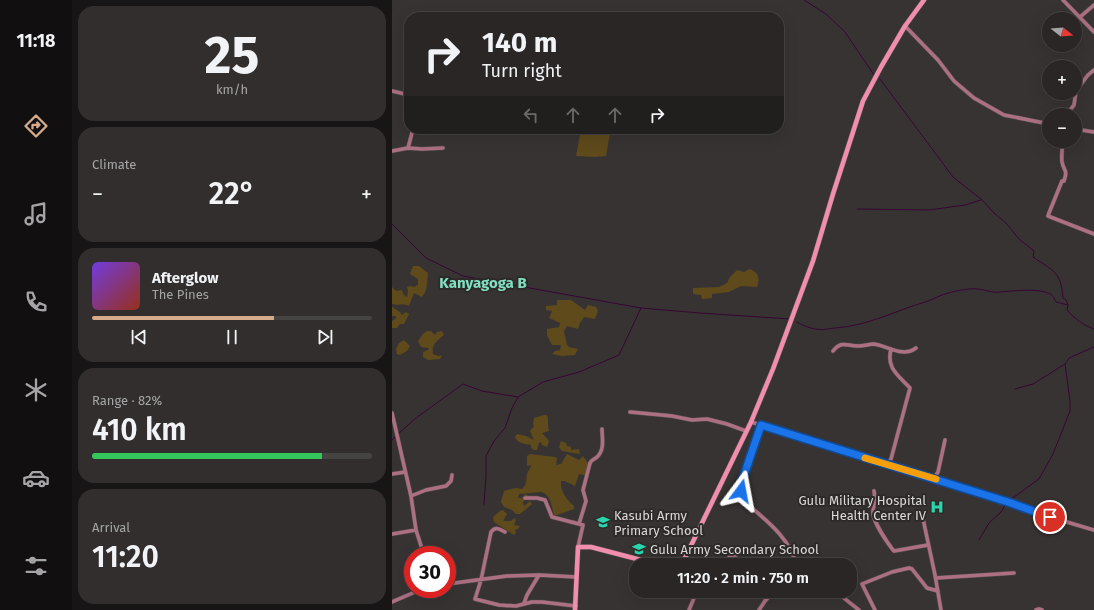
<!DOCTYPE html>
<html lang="en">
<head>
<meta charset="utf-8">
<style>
  body { margin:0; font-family:"Fira Sans",sans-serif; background:#322e2e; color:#f1f3f6; height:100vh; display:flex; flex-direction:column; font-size:15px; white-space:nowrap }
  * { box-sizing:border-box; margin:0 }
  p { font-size:13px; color:#a5a5a7 }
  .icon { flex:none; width:22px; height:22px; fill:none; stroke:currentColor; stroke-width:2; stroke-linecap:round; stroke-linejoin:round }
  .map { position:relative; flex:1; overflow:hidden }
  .details { display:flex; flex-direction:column; gap:6px; padding:6px; background:#171515; width:320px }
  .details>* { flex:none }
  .top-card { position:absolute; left:12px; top:12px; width:380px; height:122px; border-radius:16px; box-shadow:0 4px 16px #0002,0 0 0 1px #464343; background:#2a2626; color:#f1f3f6; overflow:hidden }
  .needle { width:26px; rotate:107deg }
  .controls { position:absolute; left:650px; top:12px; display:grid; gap:8px }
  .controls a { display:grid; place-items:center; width:40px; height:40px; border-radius:50%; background:#2a2626; box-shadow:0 4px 16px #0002,0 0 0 1px #464343; font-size:20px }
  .speed { position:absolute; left:12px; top:546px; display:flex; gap:8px; font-size:20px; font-weight:700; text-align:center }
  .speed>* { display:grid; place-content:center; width:52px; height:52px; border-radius:50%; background:#2a2626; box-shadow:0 4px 16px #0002,0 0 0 1px #464343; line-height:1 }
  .speed .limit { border:6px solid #d22; background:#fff; color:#111 }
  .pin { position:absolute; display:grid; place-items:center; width:34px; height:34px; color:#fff; margin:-17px; border:2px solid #fff; border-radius:50%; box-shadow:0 1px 4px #0007 }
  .me { position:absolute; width:44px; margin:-22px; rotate:13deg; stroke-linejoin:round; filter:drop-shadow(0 0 3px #0008) }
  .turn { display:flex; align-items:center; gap:14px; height:84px; padding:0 12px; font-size:18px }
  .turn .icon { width:52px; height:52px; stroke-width:2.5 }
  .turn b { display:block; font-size:28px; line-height:34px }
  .lanes { display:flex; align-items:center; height:38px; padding:0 12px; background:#0003; justify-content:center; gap:20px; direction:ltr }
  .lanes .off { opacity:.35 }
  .big { font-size:30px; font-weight:600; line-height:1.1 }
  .details .tile { flex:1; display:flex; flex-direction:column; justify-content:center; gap:6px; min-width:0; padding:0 14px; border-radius:16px; background:#322e2e }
  .details .dial { align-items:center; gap:0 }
  .dial b { font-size:52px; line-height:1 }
  .song { display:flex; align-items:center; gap:12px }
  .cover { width:48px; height:48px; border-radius:6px; background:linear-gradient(135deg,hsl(260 70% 55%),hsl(10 70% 35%)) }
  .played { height:4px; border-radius:2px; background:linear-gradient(90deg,#d6ab8b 65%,#464343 65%) }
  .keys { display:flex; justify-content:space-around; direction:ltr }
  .heat { display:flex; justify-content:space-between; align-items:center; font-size:22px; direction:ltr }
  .charge { height:6px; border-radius:3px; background:linear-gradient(90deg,#34c759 82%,#464343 0) }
  .trip { position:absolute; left:237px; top:558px; width:228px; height:40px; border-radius:16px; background:#2a2626; box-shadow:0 4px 16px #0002,0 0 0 1px #464343; font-weight:600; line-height:40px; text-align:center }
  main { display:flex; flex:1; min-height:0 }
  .dock { display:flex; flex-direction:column; width:72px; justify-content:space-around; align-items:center; background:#110f0f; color:#a5a5a7 }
  .dock .icon { width:28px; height:28px }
  .dock .on { color:#d6ab8b }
  .dock b { font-size:18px; color:#f1f3f6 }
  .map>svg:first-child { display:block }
</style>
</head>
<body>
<main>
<nav class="dock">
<b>11:18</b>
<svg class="icon on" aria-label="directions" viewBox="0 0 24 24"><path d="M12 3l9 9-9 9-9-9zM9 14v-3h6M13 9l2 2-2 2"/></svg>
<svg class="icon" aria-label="music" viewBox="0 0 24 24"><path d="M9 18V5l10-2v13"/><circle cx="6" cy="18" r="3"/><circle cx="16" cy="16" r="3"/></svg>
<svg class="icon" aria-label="phone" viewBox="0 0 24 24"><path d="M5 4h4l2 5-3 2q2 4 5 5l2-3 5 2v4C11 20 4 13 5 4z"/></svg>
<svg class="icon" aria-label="climate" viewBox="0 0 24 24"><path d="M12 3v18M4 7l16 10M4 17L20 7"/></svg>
<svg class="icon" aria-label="car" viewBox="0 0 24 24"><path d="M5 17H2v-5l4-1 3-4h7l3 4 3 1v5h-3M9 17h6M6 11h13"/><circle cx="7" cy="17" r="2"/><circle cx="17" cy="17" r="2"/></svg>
<svg class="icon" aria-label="filters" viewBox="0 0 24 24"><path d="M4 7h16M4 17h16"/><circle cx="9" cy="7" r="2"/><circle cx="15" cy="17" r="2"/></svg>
</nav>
<section class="details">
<div class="tile dial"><b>25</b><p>km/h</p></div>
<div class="tile"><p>Climate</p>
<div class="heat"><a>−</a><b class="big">22°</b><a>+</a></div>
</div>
<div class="tile">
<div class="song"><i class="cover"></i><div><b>Afterglow</b><p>The Pines</p></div></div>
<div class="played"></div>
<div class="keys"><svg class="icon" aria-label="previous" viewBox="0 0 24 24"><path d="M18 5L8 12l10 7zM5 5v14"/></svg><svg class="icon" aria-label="pause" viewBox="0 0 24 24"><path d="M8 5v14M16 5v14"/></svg><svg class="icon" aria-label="next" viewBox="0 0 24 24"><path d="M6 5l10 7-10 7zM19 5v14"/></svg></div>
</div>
<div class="tile"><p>Range · 82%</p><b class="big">410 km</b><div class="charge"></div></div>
<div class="tile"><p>Arrival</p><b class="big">11:20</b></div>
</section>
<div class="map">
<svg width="702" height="610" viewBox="0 0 702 610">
  <rect width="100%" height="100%" fill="#383333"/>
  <path fill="#5e4a1b" d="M189,129H199L218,133L214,156L203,157L184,156Z
    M21,266H27L36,273C35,281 36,290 30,297L22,293L17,306C11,303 6,306 0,304V287L4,291L10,290L12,295L15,297L16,291L15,287L19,286L22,287L26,285V279L18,274Z
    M357,269C367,272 368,278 365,287L349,286L337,292L320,294V298L310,299L309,295L301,294V288L327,287L335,283L338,277L345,270L352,272Z
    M165,300H179L193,310L196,305L204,307L206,311L203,319L192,317L188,323L186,329L175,326L172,331L175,345L177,347L186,349L183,355L170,356L160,354L163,351L168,350L169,345H160L155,335V329L167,327L168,323L157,318L160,311L154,310V306L165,305Z
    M0,307L8,312L10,315L14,312L17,314L12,324H8L5,328H0V321L4,318V316H0Z
    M35,331H39L43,335L45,332L50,331L52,335C45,341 39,344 41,354L46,356L50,355L48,359L36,360L31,357V352L36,350L37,348L29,347L26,341L31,334Z
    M12,340L18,346L15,351L8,355L5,354L4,349L7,343Z
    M152,415H155C157,419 155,426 157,431L150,433L157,441L155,447L150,445L149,442L147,443L145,450H142L139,448V445C133,444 125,443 123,437L125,434L134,436L142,440L138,431L142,426L141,424L142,418Z
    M169,441L174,443L175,446L179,447V450L187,449L188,454L170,451L167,447Z
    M138,454L163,457L165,458L164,465L169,464L175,454L187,460L191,456L198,466L196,476L187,474L183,486L173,481H169C168,491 175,500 182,506V509L162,516C160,507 159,496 150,492L127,494L126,498H130L133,494L137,496L131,502L132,506L138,501L140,504L128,514H124L120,510L112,507L109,502L112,491L123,488L130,489C135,484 134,481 135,474C136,470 139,469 139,465L135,466V456Z
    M111,510L115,514L111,521H119L122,518L124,520L122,525L128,526L126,529L123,530L124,533L122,535L102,522L101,517L108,511Z"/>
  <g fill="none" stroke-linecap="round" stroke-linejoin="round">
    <path stroke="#380434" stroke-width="1" d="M412,0L434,14L453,32L482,75
      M488,79L561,177L590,200L603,214L614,223L627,239L642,251L641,257C661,271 669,271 671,298L674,300L676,305L675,310C683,319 691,325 702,329
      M465,209L537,210L573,205L589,200
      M0,224L34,258L71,276L249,308L308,313L398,319
      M405,322C409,324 414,327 419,328C430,331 433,329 443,328C475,326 503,311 533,302C540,300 546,296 553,294C563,291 576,288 586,289C594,290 600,293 608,292C620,291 644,288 656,293C661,294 662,298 664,302L676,305
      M623,389L641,384L673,364
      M6,434L24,418L71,384L90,391L126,397
      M0,440L4,436
      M618,500L647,479L661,454L678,411V401L673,364L677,358L702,347
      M92,505L94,476V456L102,441L113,428L120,408L126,397L151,382L187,372L227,355L249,308
      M587,540L597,523L609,512L615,502"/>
    <g stroke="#555151" stroke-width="4.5">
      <path id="street" d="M671,0L702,32
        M688,17L702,5
        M513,26L546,60L562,81L582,98L612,115L657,124
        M0,91L17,95
        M674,115L682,105L684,91L696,75L702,70
        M683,129L702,132
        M670,141C671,148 669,155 670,162C672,172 676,169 672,181H670L657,213L656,216L702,234
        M16,148L21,129
        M0,151L16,148L30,149L51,148
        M441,351C450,340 454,346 466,346C472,346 477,344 482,344C496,346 511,358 524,348
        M238,412L280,416L300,420L315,419L335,424L354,431
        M0,413L19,496L24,530L32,555
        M359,422L369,425L349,484V496L352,501C371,518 399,538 404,565
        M369,425L616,502L658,517L702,530
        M495,464L499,459L518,388C506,375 494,368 499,349
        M0,474L13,472
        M542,478L546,472L553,440
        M482,491C484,499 481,506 481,513C482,523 495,542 501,550L502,551L536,545
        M19,496L34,490L54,486L59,481L60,475
        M133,498H145L153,500L160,517L191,525L186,547
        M530,514L543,575L549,610
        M187,524L194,501L191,490L198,463C200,459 202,460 205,457C213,450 210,438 210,429
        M113,532C107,529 104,526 99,532L89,580L83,599L107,605L124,606L140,602H150L184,606
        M0,534L24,530
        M326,565L341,555H344
        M544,578L622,573
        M55,584L115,576L147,575L184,577
        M443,591L467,610
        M0,602L30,589
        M132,603L135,595L147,575
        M297,610L305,591
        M367,610L373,601L382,591
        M483,610L470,584L500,572L517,568L520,569L535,588L546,591
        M644,610L647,609L650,610"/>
    </g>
    <g stroke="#555151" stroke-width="5.5">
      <path id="secondary" d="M285,565L293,558L359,422L381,369L421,261L441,194L471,101L489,67L513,26L532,0
        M183,610L186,547H199L268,565"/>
    </g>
    <use href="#street" stroke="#ad6f82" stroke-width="3.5"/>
    <use href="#secondary" stroke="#f18dad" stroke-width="4.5"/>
  </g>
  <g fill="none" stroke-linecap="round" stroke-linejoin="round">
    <g stroke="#114b97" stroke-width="10">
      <path id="route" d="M349,491V484L369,425L616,502L658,517"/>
    </g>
    <use href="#route" stroke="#1a73e8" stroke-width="7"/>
    <path stroke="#f59e0b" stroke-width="7" d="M473,458L544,479"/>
  </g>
  <defs>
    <g id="hospital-bare" transform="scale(1.08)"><path d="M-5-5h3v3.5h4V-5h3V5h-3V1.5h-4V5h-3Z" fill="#2ad5ac" stroke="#2d2a29" stroke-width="2.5" paint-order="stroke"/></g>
    <g id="school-bare" transform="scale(1.08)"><path d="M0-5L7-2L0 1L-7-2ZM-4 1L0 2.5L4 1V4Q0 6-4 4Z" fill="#2ad5ac" stroke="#2d2a29" stroke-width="2.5" paint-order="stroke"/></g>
  </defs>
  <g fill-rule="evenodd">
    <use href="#hospital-bare" x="545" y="507"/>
    <use href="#school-bare" x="211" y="522"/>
    <use href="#school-bare" x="247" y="549"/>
  </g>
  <g text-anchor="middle" stroke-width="4" stroke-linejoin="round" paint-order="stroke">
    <g font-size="13" fill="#dbd9d8" stroke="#2d2a29" text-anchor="start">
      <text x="534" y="505" text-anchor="end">Gulu Military Hospital<tspan x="534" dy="15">Health Center IV</tspan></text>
      <text x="222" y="520">Kasubi Army<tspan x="222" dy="15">Primary School</tspan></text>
      <text x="258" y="554">Gulu Army Secondary School</text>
    </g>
    <g font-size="15" font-weight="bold" fill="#81dfc2" stroke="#2d2a29">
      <text x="91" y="288">Kanyagoga B</text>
    </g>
  </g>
</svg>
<div class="controls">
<a><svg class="needle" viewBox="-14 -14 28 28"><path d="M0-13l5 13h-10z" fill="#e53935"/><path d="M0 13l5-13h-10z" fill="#a5a5a7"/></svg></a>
<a>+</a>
<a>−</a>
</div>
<div class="speed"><div class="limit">30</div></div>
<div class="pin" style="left:658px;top:517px;background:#d93025"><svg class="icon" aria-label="arrive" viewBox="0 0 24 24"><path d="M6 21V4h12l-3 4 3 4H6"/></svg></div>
<svg class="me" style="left:349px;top:491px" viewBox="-20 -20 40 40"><path d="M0-17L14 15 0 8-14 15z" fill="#1a73e8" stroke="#fff" stroke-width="4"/></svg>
<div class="trip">11:20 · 2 min · 750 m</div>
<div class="top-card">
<div class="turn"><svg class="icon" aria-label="right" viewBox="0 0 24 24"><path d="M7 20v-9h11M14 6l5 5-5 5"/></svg><div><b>140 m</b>Turn right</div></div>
<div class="lanes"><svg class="icon off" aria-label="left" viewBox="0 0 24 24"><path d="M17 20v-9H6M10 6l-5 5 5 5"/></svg><svg class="icon off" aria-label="ahead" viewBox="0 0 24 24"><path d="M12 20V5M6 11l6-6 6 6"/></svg><svg class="icon off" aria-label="ahead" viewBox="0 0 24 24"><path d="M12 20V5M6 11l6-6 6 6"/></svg><svg class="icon" aria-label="right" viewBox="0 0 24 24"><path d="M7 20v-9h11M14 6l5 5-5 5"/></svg></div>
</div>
</div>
</main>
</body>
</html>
